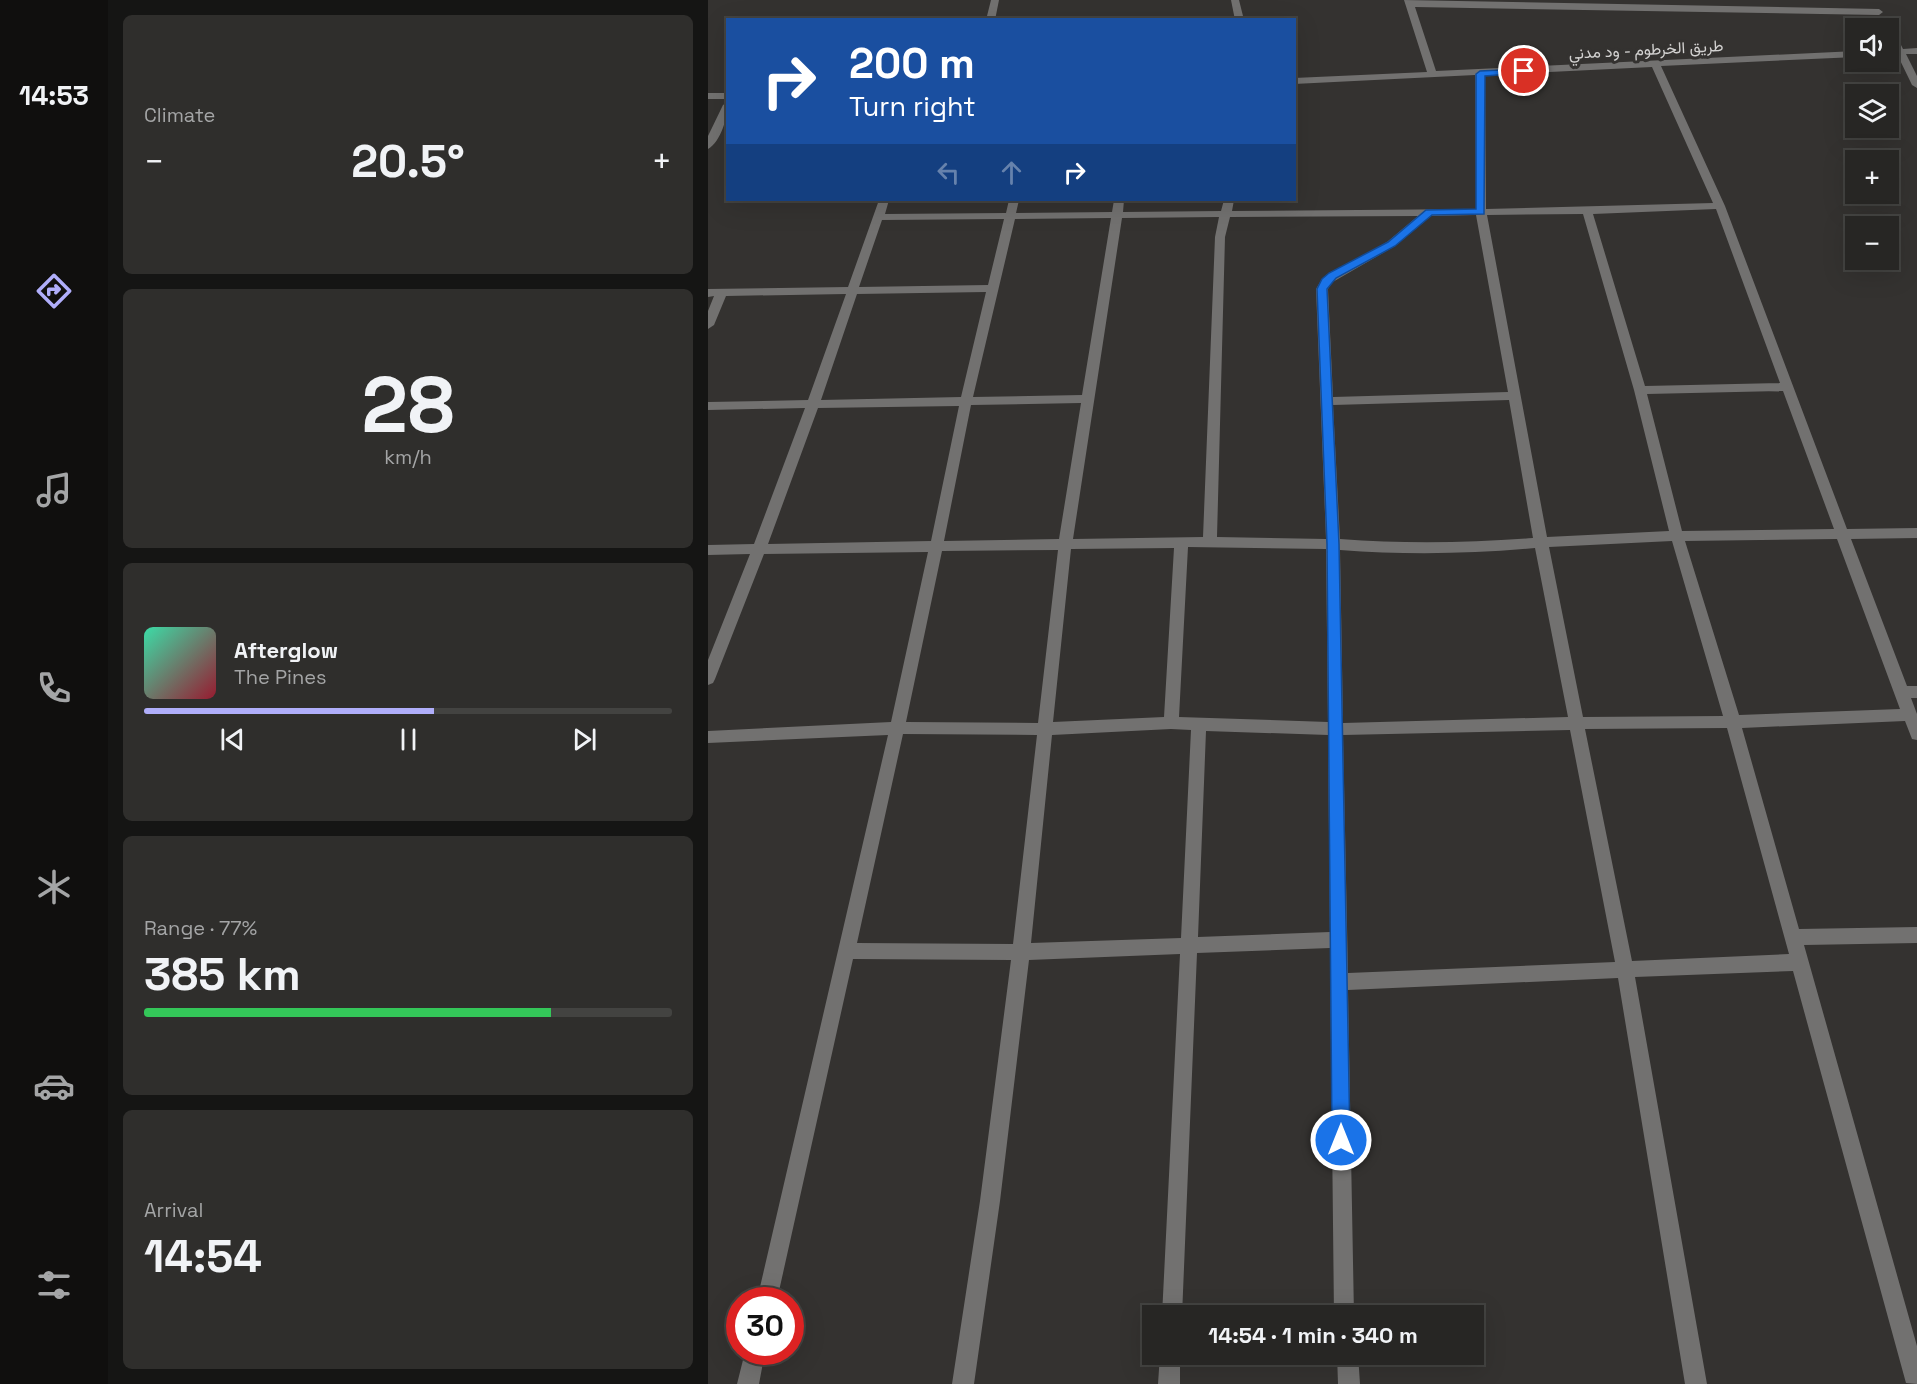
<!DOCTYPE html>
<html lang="en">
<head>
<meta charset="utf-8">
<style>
  body { margin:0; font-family:"Space Grotesk",Vazirmatn,sans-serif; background:#2f2e2c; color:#f1f3f6; height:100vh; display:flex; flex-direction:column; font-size:22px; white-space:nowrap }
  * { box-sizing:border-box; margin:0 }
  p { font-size:20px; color:#a4a5a6 }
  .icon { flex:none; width:33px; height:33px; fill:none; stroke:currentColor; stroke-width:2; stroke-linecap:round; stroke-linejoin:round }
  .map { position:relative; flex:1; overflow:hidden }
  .side { display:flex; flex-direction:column; gap:15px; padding:15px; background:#151514; width:600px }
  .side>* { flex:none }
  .hud { position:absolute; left:18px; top:18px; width:570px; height:183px; border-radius:0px; box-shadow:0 6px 24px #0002,0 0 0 2px #434341; background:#1a4fa0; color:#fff; overflow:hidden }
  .buttons { position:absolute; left:1137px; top:18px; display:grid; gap:12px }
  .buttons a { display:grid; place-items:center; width:54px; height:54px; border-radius:0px; background:#272624; box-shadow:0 6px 24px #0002,0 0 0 2px #434341; font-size:30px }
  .speed { position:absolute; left:18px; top:1287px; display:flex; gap:12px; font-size:30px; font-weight:700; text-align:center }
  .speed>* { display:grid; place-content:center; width:78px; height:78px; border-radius:50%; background:#272624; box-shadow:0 6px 24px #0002,0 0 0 2px #434341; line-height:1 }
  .speed .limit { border:9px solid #d22; background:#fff; color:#111 }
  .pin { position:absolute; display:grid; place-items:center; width:51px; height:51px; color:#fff; margin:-26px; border:3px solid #fff; border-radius:50%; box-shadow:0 2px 6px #0007 }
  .me { position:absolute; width:66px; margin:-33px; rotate:0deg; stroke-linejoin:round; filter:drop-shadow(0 0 4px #0008) }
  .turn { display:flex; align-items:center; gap:21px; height:126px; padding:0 24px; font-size:27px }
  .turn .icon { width:78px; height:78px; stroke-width:2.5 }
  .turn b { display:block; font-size:42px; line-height:51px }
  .lanes { display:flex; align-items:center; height:57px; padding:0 24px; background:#0003; justify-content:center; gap:30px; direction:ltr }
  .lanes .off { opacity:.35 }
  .big { font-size:45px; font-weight:800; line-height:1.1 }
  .side .widget { flex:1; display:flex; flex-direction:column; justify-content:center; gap:9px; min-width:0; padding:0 21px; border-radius:9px; background:#2f2e2c }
  .side .dial { align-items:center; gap:0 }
  .dial b { font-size:78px; line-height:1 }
  .song { display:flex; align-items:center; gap:18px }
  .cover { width:72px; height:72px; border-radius:9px; background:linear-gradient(135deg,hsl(160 70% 55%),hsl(350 70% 35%)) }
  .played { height:6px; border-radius:3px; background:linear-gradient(90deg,#b0aefa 55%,#434341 55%) }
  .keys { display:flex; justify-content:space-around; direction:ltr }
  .heat { display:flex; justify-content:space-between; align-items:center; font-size:33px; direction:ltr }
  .charge { height:9px; border-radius:4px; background:linear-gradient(90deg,#34c759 77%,#434341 0) }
  .trip { position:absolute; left:434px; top:1305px; width:342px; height:60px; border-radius:0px; background:#272624; box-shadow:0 6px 24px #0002,0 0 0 2px #434341; font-weight:800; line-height:60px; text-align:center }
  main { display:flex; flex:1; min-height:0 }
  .dock { display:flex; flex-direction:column; width:108px; justify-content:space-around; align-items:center; background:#100f0e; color:#a4a5a6 }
  .dock .icon { width:42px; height:42px }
  .dock .on { color:#b0aefa }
  .dock b { font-size:27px; color:#f1f3f6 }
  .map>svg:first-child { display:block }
</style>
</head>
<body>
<main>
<nav class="dock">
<b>14:53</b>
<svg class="icon on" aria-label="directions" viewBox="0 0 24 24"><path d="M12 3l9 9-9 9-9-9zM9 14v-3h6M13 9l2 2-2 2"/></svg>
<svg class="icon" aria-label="music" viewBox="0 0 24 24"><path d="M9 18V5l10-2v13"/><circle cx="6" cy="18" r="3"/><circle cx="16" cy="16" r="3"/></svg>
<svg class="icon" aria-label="phone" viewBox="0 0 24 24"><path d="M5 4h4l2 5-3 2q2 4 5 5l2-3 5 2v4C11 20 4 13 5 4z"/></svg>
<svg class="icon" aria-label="climate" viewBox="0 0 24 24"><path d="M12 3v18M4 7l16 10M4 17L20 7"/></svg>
<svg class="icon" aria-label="car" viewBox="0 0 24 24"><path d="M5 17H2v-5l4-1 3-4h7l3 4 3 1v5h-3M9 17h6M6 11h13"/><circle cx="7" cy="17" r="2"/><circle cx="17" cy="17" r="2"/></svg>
<svg class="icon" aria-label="filters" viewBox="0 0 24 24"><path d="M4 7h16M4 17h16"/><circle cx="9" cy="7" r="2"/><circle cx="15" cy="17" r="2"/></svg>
</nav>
<section class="side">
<div class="widget"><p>Climate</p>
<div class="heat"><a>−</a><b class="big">20.5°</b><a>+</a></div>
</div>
<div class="widget dial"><b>28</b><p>km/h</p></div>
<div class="widget">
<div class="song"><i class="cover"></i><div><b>Afterglow</b><p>The Pines</p></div></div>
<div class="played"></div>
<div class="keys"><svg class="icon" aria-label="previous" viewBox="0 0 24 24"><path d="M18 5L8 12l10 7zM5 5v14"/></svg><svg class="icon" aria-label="pause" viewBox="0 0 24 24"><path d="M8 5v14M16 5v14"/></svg><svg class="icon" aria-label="next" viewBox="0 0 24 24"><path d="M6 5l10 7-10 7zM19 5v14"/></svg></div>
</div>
<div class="widget"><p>Range · 77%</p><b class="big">385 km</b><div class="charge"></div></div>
<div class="widget"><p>Arrival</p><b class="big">14:54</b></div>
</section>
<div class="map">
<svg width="1209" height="1384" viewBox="0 0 1209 1384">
  <rect width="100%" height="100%" fill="#343230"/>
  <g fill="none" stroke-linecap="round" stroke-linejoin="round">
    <path fill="#727170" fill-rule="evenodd" d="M283,0H291L287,20H278Z
      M523,0H531L536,20H527Z
      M696,0L1171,9L1175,12L1171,15L707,7L728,71L1148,51V57L953,66L1017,206L1139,529L1209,528V538L1143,539L1199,686H1209V698H1203L1209,714V740L1204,739L1197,721L1034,728L1091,929L1209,927V943L1096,945L1209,1346V1384L1198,1383L1085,971L927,977L999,1384H977L910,978L640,990L646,1316H626L622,948L489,953L474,1316H454L472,954L321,960L292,1201L266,1384H244L272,1201L303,960L145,959L69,1300H49L180,735L0,743V731L183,722L220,552L56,554L7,679L5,683L0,685V660L42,554L0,555V545L46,544L97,408L0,410V402L100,400L138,294L18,296L6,325L0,329V311L6,296L0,297V289L140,287L171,200H181L177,214L298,213L301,200H311L308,213L404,212L406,200H416L415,212L513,211L516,200H526L524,211L768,209L767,75L586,84V78L719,72ZM944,67L1005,203L778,209L777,75ZM1008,209L1072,383L937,386L885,214ZM875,214L926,390L961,531L839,537L779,215ZM768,215L800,392L625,397L620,289L623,283L687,246L723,216ZM710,216L679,242L614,279L608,289L618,539L509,537L517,237L522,217ZM511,217L507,237L495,537L365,539L414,218ZM403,218L374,395L265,397L307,219ZM296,219L280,285L151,287L174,220ZM278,292L253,397L113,400L149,294ZM1075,391L1126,529L974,531L939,394ZM801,400L825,538C760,543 697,544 632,539L625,405ZM373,403L351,539L236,541L263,405ZM251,406L223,541L60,544L110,408ZM1129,539L1192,709L1031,715L977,541ZM964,541L1015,716L875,717L841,547ZM480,547L618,549L620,722L471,717ZM466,548L456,717L345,722L363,549ZM827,548L860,717L635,723L632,550C698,555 762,554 827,548ZM350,550L330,723L198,722L234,551ZM1019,728L1081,954L924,961L877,729ZM463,729L483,730L473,938L323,943L344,735ZM862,730L907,962L640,973L635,735ZM498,731L620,735L622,932L490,937ZM195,734L329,735L305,944L149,943Z
      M1180,26L1185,29L1195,49L1209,48V54H1198L1209,76V88L1204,85L1189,54L1180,55V49H1186L1180,39V28H1176Z
      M0,93H20V99H0Z
      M20,102C20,116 13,142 0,149V136L15,105Z
      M37,1352H57L51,1384H29Z
      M452,1354H472V1384H450Z
      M629,1354H650L652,1384H630Z"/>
  </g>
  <path fill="#1a73e8" stroke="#114b97" stroke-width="1.5" d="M816,69H819V73L777,76L776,214L724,215L687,246L628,278L619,289L631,544L642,1140L639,1146L633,1149L627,1146L624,1140L619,544L609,289L614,279L621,273L680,242L718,210L768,209V74L772,71Z"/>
  <g text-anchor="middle" stroke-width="6" stroke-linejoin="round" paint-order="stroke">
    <g font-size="16" fill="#d2d1d0" stroke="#343230">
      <text transform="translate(938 49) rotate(-3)" y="6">طريق الخرطوم - ود مدني</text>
    </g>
  </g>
</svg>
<div class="buttons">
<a><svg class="icon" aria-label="sound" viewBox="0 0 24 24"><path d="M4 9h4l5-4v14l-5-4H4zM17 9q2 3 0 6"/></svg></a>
<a><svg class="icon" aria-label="layers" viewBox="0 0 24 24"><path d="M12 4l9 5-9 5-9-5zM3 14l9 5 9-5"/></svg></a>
<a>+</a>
<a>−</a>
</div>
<div class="speed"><div class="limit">30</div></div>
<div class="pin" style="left:816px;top:71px;background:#d93025"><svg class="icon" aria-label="arrive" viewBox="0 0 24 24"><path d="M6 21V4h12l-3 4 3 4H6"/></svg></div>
<svg class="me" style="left:633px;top:1140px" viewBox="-20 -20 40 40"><circle r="17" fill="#1a73e8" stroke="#fff" stroke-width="3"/><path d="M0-11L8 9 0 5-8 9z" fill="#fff"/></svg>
<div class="trip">14:54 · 1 min · 340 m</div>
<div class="hud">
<div class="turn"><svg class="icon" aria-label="right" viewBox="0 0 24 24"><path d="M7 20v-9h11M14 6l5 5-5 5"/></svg><div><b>200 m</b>Turn right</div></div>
<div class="lanes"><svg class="icon off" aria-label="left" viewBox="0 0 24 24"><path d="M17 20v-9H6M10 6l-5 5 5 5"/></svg><svg class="icon off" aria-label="ahead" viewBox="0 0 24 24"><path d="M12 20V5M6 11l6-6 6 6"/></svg><svg class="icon" aria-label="right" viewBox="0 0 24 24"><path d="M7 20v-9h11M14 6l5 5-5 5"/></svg></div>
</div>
</div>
</main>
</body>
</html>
